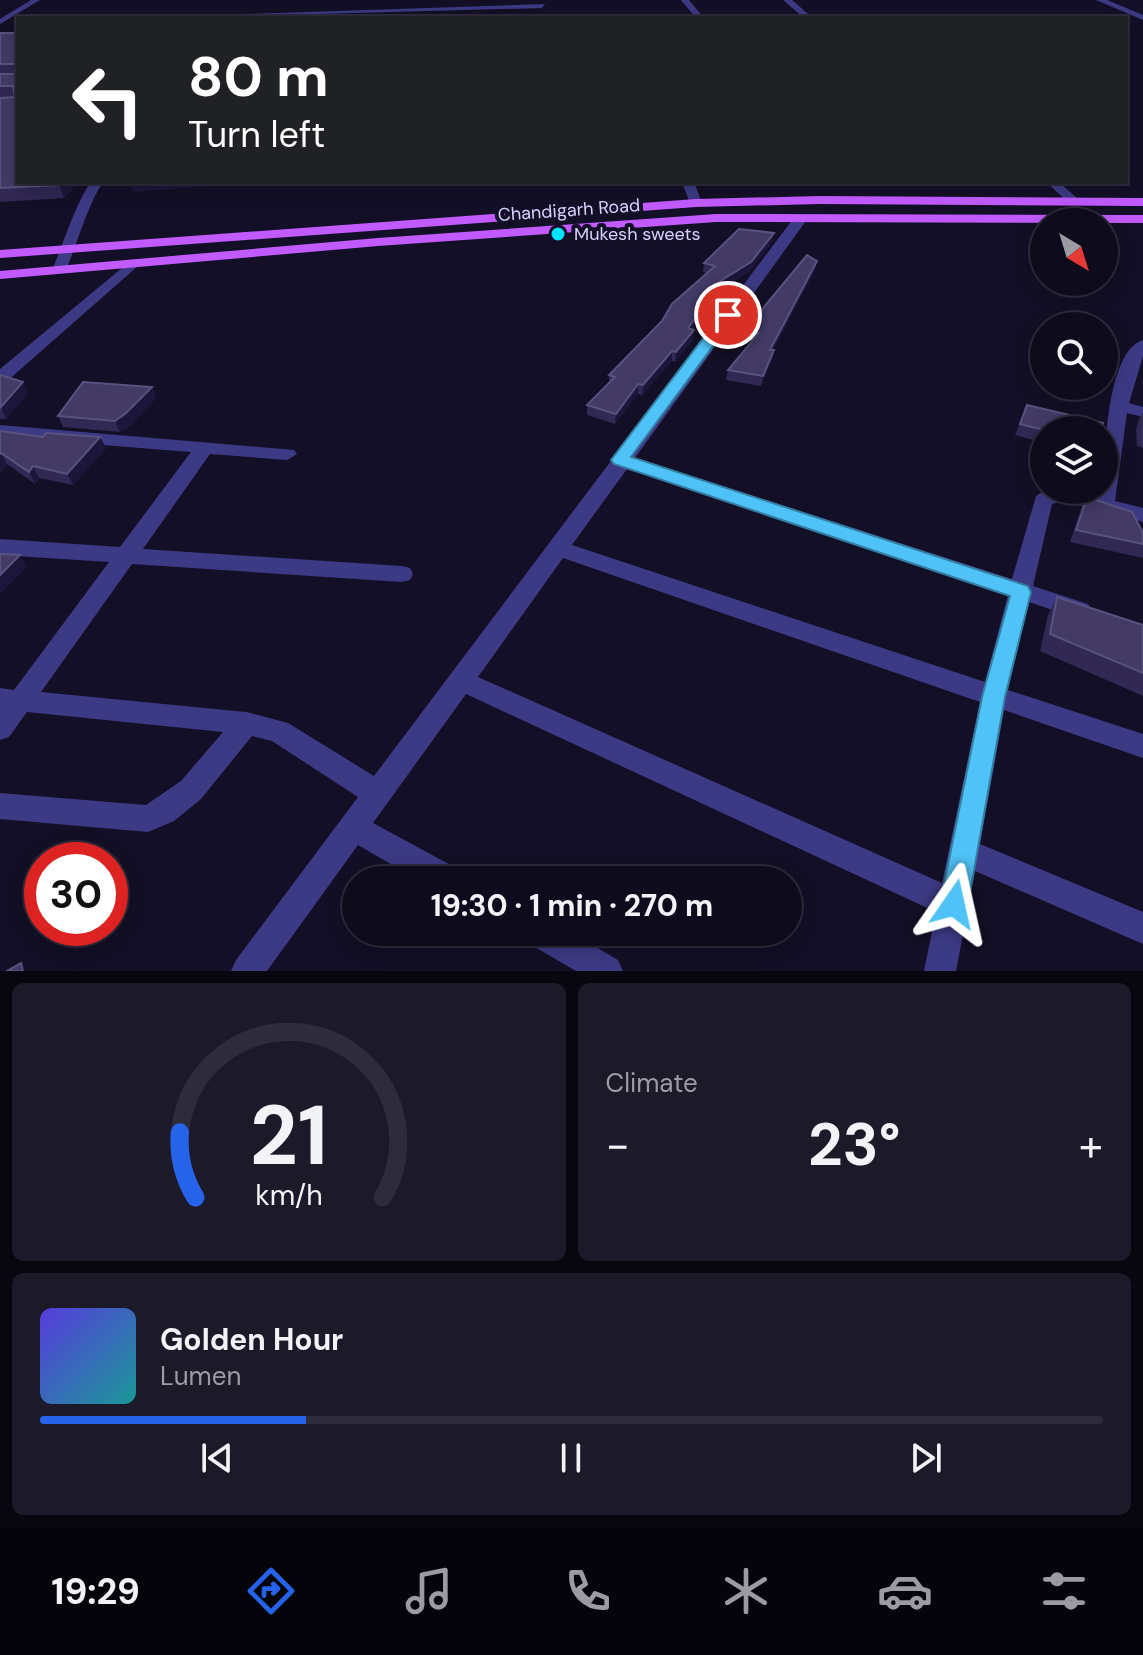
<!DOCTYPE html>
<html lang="en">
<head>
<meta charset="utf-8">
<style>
  body { margin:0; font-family:"DM Sans",sans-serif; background:#1c1929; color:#f1f3f6; height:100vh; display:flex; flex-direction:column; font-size:30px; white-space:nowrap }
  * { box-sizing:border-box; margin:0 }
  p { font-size:26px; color:#9b9ba3 }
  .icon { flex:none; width:44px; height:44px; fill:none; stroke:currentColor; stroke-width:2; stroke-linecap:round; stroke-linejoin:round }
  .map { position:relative; height:971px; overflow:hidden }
  .details { display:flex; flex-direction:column; gap:12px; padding:12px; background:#08060f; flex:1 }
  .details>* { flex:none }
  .top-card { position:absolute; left:16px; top:16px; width:1112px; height:168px; border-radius:0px; box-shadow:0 4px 20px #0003,0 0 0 2px #2e2b3b; background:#202124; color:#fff; overflow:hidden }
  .needle { width:52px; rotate:142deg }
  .fabs { position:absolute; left:1030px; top:208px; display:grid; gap:16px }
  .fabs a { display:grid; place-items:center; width:88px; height:88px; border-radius:50%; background:#0e0b1c; box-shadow:0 4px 20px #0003,0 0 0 2px #2e2b3b; font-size:40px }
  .speed { position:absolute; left:24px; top:842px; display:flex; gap:16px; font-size:40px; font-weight:700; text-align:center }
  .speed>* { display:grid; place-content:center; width:104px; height:104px; border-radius:50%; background:#0e0b1c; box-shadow:0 4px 20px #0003,0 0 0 2px #2e2b3b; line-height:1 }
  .speed .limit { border:12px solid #d22; background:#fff; color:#111 }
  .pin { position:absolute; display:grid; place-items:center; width:68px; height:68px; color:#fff; margin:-34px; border:4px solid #fff; border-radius:50%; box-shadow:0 2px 8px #0007 }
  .me { position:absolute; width:88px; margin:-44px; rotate:11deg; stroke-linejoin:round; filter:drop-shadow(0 0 6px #0008) }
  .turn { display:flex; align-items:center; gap:28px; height:168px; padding:0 40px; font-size:36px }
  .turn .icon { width:104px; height:104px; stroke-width:2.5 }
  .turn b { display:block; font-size:56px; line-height:68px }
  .big { font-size:60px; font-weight:700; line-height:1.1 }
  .details .tile { flex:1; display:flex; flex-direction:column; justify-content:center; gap:12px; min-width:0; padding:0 28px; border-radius:12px; background:#1c1929 }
  .details .dial { align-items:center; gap:0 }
  .dial svg { height:208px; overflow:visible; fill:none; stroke:#2e2b3b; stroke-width:7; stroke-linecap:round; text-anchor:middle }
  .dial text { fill:#f1f3f6; stroke:none }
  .song { display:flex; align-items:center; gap:24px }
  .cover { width:96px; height:96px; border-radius:12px; background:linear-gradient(135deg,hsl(250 70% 55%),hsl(180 70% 35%)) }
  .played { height:8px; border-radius:4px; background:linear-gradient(90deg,#2563eb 25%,#2e2b3b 25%) }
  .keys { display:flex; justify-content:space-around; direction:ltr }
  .heat { display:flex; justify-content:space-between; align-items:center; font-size:44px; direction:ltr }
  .details .tiles { flex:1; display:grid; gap:12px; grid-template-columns:1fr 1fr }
  .tile:last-child { grid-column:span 2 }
  .trip { position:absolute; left:342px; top:866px; width:460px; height:80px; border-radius:40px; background:#0e0b1c; box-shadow:0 4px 20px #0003,0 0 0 2px #2e2b3b; font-weight:700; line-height:80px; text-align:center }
  .dock { display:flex; height:128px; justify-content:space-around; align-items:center; background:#06040b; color:#9b9ba3 }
  .dock .icon { width:56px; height:56px }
  .dock .on { color:#2563eb }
  .dock b { font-size:36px; color:#f1f3f6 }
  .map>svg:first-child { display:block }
</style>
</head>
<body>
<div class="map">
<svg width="1143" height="971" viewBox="0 0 1143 971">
  <rect width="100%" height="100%" fill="#130f26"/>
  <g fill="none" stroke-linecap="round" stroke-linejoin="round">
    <path fill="#3d3a85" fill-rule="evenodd" d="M31,0H40L0,24V19Z
      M681,0H689L704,18H696Z
      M783,0H792L813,18H804Z
      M1096,0H1107L1143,15V20Z
      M545,4L542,8L209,17L213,15Z
      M91,182H103C88,204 77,244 66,270L59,274L54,273L52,270C63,245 76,202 91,182Z
      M682,182H694L702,203L701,206H691Z
      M1046,182H1059L1080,201L1070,204Z
      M796,215L808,218L635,458L1012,579L1036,496C1052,484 1077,491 1096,496L1097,490H1104C1104,458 1106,351 1143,340V356L1129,403L1143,407V417L1127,413L1115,501L1143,508V522L1064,501L1052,504L1033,586L1088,604L1092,610L1088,616L1080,619L1029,602L1008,690L1143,734V758L1004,710L980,844L1143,912V944L975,871L956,971H924L936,912L466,694L373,823L458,869L462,880H418L358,845L267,971H231L236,960L358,797L272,741L252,736L201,799L174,821L148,832L0,819V793L146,805L181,781L223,732L27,712L9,737L0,740V688L14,690L109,562L0,555V539L120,547L191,452L0,437V425L294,450L297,454L287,460L210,454L143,549L402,566L410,568L413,574L410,580L402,582L132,564L41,692L246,712L288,723L374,776ZM627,469L1008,595L985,682L572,545ZM563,558L980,702L942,883L478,677Z
      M133,259L140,263L138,266L6,382L0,383V369Z
      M523,932H570L618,960L623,971H576L528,943Z"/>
    <path fill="#c25bff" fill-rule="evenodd" d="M820,196L1143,198V206L820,204L696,207L0,258V250L696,199Z
      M716,214L1143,215V223L716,222L378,246L0,279V271L378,238Z"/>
  </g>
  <path fill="#312854" d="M0,33L78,182L64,198L0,202Z
    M772,242L750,271L717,292L716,300L692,330H694L693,340L675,362L672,361L642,395L638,394L615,424L587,415V405L609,383V375L662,321L707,273L703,272L704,263Z
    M817,261L815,270L773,350H774L772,360L761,386L726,380L728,370L752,341L744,340L745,330Z
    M0,375L28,393L6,419H0Z
    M152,387L156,398L130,426L120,432L63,427L58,416Z
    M1027,405L1044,430V443L1015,435Z
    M1143,412V448L1137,446L1136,430L1139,419Z
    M0,431L106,448L73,485L39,478L35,484L7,464L0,474Z
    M1087,497L1143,533V558L1070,542L1081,509Z
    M1057,597L1143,625V696L1040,651L1048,615Z"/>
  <path fill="#1d163a" d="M61,182H78L64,198L59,185Z
    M130,182H238L237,184L133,192Z
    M774,182H806V183L774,186Z
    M774,233L772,242L750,271L717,292L716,300L687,337L688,328L709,288Z
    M817,261L815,270L768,360L770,350Z
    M694,330L693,340L675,362L676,352Z
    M774,350L772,360L761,386L763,376Z
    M672,351V361L642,395L643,385Z
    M23,382L28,393L6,419L1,408Z
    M638,384V394L615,424L616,414Z
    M152,387L156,398L130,426L120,432L115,421Z
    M100,437L106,448L73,485L67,474Z
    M1,453L7,464L0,474V454Z
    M33,466L39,478L35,484L29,472Z
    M20,555L27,567L0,594V575Z"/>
  <path fill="#433a66" stroke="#5a527e" stroke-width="2" d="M17,30L18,182H61L59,185L0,188V98L15,97L13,86H0V74H16V64H0V33H14Z
    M739,229L774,233L751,262L709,288L717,290L688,328L694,330L676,352L672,351L643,385L638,384L616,414L587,405L615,377L609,375L662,321L672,304L715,266L704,263Z
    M807,255L817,261L770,350H774L763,376L728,370L759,333L745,330Z
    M0,375L23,382L0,408Z
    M83,382L152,387L125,414L115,421L58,416Z
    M1027,405L1103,423L1101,430H1044L1020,424Z
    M0,431L43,437L46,433L100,437L67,474L33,466L29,472L1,453L0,454Z
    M1087,497L1132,512L1143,533V544L1076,530Z
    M0,554L20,555L0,575Z
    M1057,597L1143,625V673L1050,634Z
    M21,963L23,971H7Z"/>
  <path fill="#4fc3f7" stroke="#337fa1" stroke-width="2" d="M728,311L736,315L631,457L1028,586L1031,592L1005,697L968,904L963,914L954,918L944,914L940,904L982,697L1010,596L614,464L611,460L614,456L723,312Z"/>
  <circle fill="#00e5ff" stroke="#130f26" stroke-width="3" cx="558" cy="234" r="8"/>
  <g text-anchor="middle" stroke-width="8" stroke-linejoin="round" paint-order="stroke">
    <g font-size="18" fill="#d9d4ff" stroke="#130f26">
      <text transform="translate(569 210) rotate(-4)" y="6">Chandigarh Road</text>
    </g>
    <g font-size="18" fill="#d9d4ff" stroke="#130f26" text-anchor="start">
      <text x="574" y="240">Mukesh sweets</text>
    </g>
  </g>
</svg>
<div class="fabs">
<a><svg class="needle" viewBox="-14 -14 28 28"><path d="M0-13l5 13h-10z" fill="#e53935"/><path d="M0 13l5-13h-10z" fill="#9b9ba3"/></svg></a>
<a><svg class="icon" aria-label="search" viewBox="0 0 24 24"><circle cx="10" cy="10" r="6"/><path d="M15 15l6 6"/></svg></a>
<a><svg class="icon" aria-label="layers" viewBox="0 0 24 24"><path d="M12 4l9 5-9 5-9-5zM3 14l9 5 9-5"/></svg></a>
</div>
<div class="speed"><div class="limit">30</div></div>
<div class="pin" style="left:728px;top:315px;background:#d93025"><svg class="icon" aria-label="arrive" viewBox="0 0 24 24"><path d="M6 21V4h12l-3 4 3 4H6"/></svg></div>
<svg class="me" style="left:954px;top:904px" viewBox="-20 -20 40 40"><path d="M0-17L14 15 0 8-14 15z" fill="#4fc3f7" stroke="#fff" stroke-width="4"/></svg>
<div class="trip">19:30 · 1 min · 270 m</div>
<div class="top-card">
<div class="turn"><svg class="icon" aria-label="left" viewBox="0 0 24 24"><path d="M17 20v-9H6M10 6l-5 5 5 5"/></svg><div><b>80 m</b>Turn left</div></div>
</div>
</div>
<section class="details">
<div class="tiles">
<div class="tile dial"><svg viewBox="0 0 100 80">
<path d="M14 69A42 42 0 1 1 86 69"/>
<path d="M14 69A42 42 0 0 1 8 44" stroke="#2563eb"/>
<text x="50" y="56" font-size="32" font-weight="700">21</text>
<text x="50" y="72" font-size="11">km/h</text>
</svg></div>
<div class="tile"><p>Climate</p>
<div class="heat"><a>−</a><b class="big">23°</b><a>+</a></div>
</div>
<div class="tile">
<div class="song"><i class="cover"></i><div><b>Golden Hour</b><p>Lumen</p></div></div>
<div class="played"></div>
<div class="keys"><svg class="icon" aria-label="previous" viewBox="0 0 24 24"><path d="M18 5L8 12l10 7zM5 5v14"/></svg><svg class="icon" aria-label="pause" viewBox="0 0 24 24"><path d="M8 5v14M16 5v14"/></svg><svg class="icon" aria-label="next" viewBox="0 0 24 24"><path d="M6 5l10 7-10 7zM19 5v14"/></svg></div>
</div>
</div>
</section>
<nav class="dock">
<b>19:29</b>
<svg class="icon on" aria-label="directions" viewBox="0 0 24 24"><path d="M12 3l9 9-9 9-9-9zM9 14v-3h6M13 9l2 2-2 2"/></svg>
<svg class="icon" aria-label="music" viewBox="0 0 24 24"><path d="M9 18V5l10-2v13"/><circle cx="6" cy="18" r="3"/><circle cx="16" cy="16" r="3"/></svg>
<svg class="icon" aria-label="phone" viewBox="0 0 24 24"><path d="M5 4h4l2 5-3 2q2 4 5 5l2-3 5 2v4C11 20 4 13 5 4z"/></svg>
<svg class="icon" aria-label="climate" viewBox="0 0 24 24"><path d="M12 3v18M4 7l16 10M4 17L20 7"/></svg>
<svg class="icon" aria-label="car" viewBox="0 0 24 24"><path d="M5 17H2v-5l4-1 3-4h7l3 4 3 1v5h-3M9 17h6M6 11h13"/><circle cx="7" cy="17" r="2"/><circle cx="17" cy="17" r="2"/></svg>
<svg class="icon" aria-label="filters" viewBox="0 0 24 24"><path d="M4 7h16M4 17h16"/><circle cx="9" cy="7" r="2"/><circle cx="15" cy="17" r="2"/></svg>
</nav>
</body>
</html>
